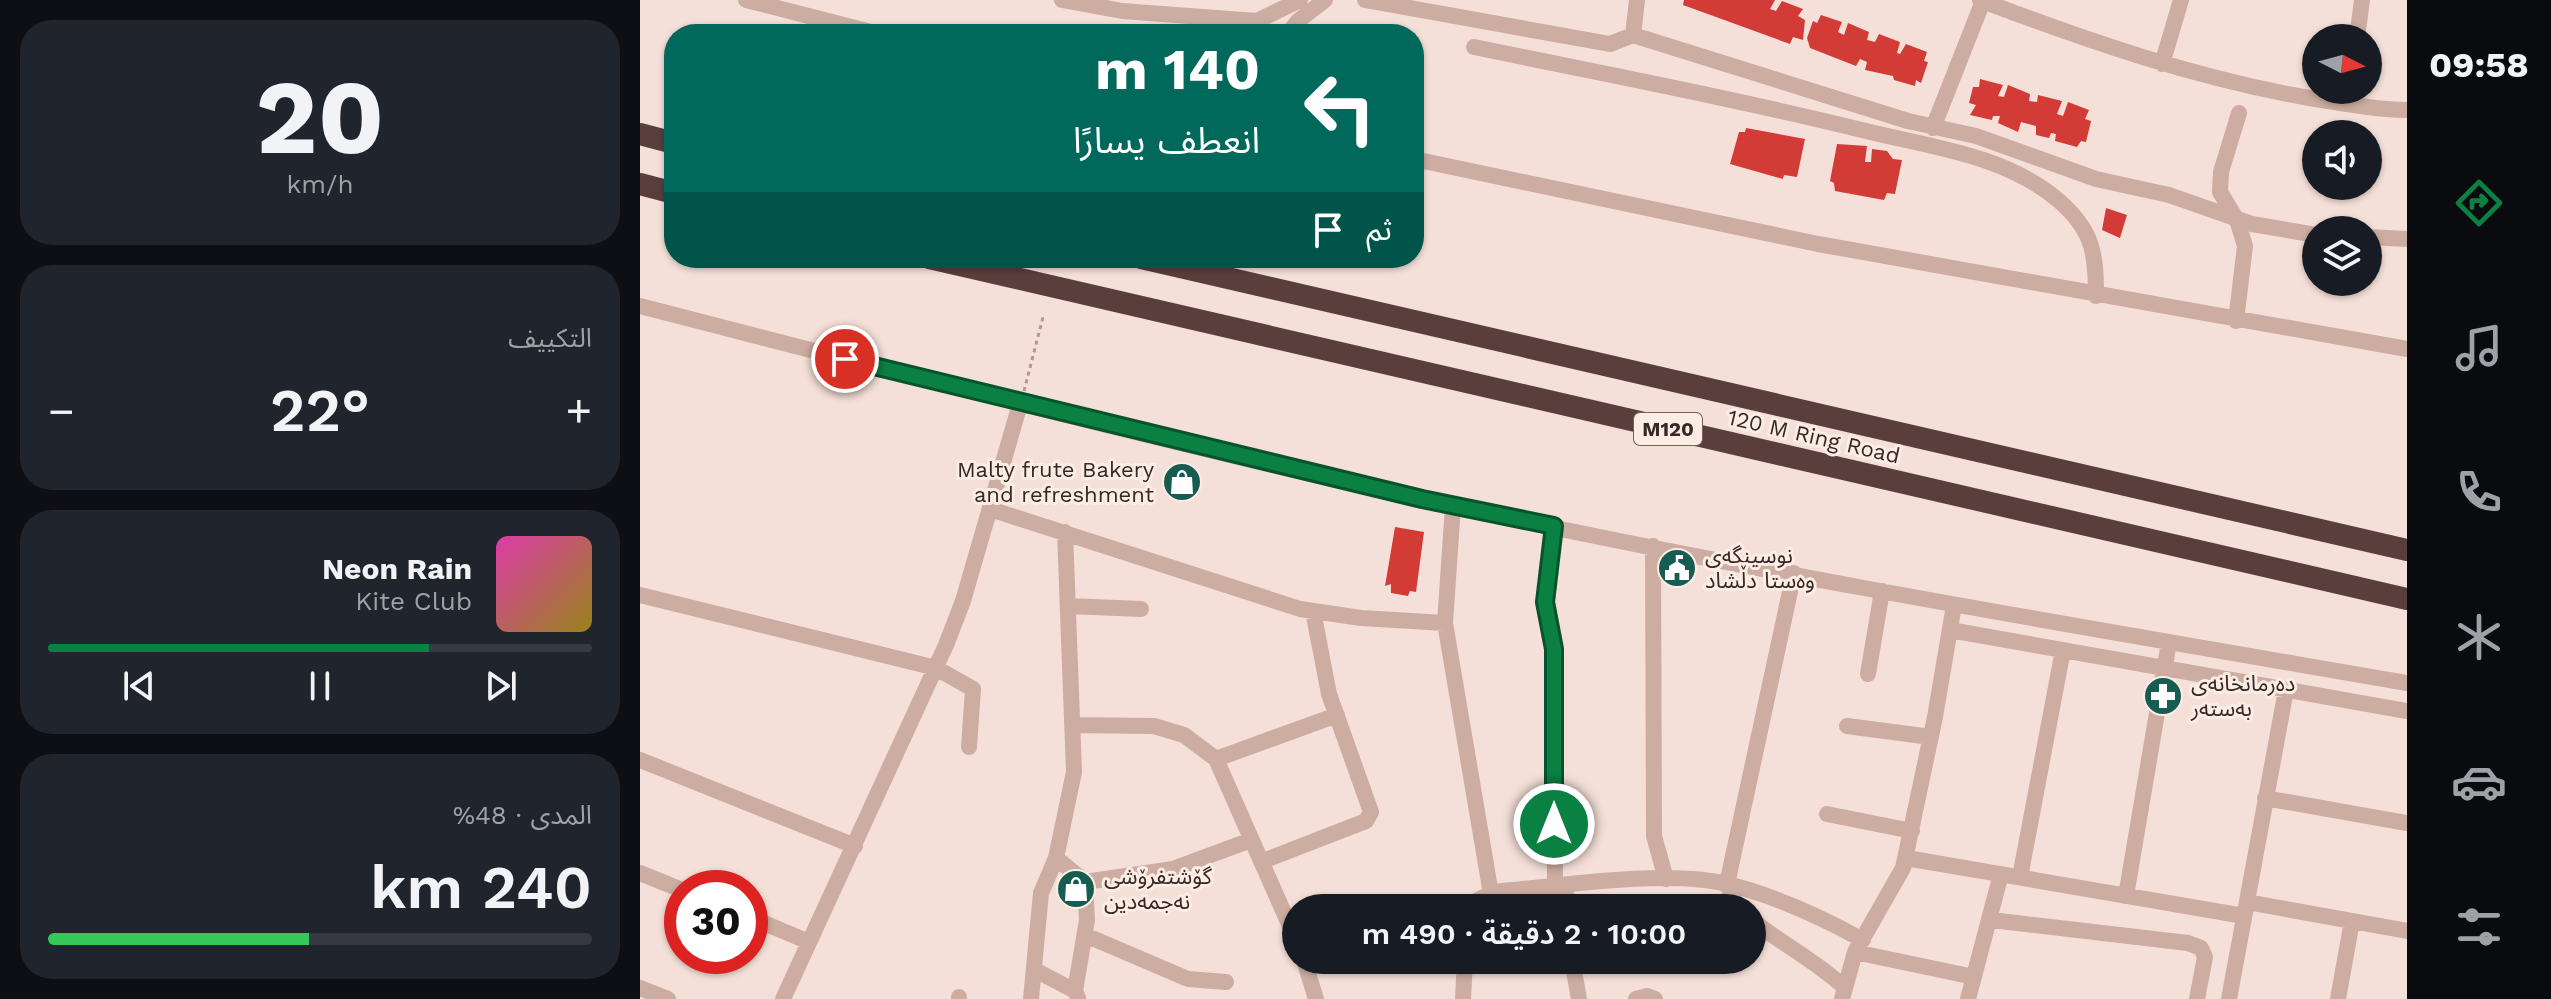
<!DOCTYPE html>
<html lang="ar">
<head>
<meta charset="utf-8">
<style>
  body { margin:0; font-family:"Work Sans","Noto Sans Arabic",sans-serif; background:#20242c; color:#f1f3f6; direction:rtl; height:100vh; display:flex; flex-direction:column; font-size:30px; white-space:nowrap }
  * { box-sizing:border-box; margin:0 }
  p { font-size:26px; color:#9ea1a6 }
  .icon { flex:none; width:44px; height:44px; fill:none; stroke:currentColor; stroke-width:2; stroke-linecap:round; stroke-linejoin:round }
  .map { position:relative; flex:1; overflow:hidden; direction:ltr }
  .drawer { display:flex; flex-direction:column; gap:20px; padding:20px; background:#0d0f14; width:640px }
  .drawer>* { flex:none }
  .guide { position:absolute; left:24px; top:24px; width:760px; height:244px; border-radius:32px; box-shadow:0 2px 6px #0004; direction:rtl; background:#00695c; color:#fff; overflow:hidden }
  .needle { width:52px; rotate:96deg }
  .fabs { position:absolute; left:1662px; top:24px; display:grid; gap:16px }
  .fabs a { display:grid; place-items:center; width:80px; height:80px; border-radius:50%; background:#171b24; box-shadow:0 2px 6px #0004; font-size:40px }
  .speed { position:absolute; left:24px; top:870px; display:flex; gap:16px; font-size:40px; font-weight:700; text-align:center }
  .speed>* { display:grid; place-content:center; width:104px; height:104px; border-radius:50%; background:#171b24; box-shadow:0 2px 6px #0004; line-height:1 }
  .speed .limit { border:12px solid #d22; background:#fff; color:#111 }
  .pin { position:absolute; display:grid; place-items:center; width:68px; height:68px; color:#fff; margin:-34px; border:4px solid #fff; border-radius:50%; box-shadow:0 2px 8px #0007 }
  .me { position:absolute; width:88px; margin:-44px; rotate:0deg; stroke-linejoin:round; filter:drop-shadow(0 0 6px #0008) }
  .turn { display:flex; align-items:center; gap:28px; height:168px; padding:0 32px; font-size:36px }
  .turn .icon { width:104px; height:104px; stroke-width:2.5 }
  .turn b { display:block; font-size:56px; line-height:68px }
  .then { display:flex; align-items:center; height:76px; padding:0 32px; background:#0003; gap:16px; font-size:30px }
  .big { font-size:60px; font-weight:600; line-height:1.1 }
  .drawer .widget { flex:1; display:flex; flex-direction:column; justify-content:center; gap:12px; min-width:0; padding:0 28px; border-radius:32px; background:#20242c }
  .drawer .dial { align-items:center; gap:0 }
  .dial b { font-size:104px; line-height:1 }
  .song { display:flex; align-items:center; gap:24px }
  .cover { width:96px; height:96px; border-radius:12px; background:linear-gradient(135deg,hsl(320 70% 55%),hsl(50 70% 35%)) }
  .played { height:8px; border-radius:4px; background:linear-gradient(90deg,#0b8043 70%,#363941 70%) }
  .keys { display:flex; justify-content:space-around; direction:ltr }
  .heat { display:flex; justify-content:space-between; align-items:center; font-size:44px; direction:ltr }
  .charge { height:12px; border-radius:6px; background:linear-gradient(90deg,#34c759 48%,#363941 0) }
  .trip { position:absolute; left:642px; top:894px; width:484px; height:80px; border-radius:40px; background:#171b24; box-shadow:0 2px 6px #0004; font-weight:600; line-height:80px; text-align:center; direction:rtl }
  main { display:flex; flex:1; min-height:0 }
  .tab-bar { display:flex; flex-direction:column; width:144px; justify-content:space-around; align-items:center; background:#090b0e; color:#9ea1a6 }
  .tab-bar .icon { width:56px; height:56px }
  .tab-bar .current { color:#0b8043 }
  .tab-bar b { font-size:36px; color:#f1f3f6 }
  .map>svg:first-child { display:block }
</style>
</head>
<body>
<main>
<nav class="tab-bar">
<b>09:58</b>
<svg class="icon current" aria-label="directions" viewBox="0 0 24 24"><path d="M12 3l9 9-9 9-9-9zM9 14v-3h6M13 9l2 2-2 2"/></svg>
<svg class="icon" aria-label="music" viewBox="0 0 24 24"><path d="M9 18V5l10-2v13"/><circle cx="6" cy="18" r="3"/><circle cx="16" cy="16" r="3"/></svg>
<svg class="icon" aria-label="phone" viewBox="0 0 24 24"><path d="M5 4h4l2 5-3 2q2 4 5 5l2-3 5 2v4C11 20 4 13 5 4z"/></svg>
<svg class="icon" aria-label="climate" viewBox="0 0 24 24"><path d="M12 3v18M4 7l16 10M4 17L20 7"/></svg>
<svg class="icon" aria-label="car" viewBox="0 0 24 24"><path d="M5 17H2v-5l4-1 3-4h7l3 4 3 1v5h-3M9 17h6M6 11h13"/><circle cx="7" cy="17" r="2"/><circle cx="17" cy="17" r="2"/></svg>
<svg class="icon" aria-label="filters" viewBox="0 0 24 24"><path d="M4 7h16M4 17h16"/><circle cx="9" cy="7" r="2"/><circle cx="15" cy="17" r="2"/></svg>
</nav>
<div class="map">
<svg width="1767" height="999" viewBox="0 0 1767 999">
  <rect width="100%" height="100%" fill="#f4e0d8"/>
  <path fill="#d33b37" d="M1044,0H1135L1130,9L1136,11L1142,1L1163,9L1158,16L1165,20L1163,40L1153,37L1150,44L1043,5Z
    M1181,15L1202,22L1198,32L1204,35L1208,23L1229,32L1227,40L1235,42L1239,34L1260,42L1257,53L1260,54L1266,44L1287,52L1284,61L1288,62L1281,83L1276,80L1275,86L1254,80L1253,76L1225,70L1227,62L1220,59L1216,66L1170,48L1167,38L1173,21L1177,23Z
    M1340,79L1363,85L1358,96L1364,97L1368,85L1390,94L1389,101L1397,102L1398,95L1422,101L1417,114L1423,116L1428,102L1449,110L1445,119L1451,121L1446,142L1441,141L1437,147L1415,141L1416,134L1411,133L1409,138L1396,135V126L1381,122L1378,132L1358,123L1360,116H1353L1352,120L1330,115L1336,105L1329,103L1333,87H1339Z
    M1106,128L1165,139L1157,177L1144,175L1143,179L1090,164L1099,132H1105Z
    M1197,144L1227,146L1225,162H1231L1232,149L1247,151L1253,159L1262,160L1255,194L1247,193L1244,200L1195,191L1194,183L1190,181Z
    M1466,208L1487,215L1480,238L1462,230Z
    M755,527L784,532L776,592L770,591L768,596L751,593V584L745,586Z"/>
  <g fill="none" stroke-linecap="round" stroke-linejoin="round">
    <path stroke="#b9968d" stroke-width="3" stroke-dasharray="4 4" stroke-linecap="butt" d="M384,391L403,317"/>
    <path stroke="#cdada2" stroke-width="16" d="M106,0L239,34
      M422,0L482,11L617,21L660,0
      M725,0L970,44L993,35L997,0
      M1340,0C1448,41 1555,78 1669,98C1702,103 1734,110 1767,110
      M648,34L658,21L685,0
      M993,35L1268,121L1336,136L1456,179L1529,195L1612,224L1676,235
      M1717,38L1722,0
      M834,47C965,74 1096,99 1226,131C1291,147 1365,155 1418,200C1453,230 1456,253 1456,296
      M1522,64L1541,0
      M1293,128L1343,1
      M774,159L1178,244L1767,349
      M1728,237L1767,239
      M0,306C270,376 539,446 812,506C1128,575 1448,628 1767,683
      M1596,321L1605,246L1597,220L1580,192L1581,172L1599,113
      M813,506L805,623L851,894
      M350,509L660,609L721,618L805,623
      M914,526L905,602L914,649L915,886
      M1013,546L1014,836L1026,879
      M0,595L296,668L333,689L329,747
      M429,606L501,609
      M1310,630L1767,711
      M1228,674L1242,591
      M434,725L514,726L544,735L576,759L656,940
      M1207,726L1291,737
      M576,759L697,715
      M0,760L215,846
      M1625,798L1767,823
      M1187,814L1272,831
      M416,858L445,882L533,869L611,840
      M1266,858L1604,916
      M623,861L726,821L731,812L689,694L673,611
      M0,873L42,890
      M1380,877L1423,650
      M925,885L927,908
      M1486,896L1529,642
      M1607,902L1767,931
      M832,908L836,901L854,892C918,886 1027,869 1087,884C1134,895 1181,917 1223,940
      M1097,908L1087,884L1154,573
      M110,917L169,942
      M1112,920C1142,944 1176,961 1204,987
      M1351,920L1548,943L1561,948L1565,957L1557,999
      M445,935L548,979L586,982
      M1215,952L1334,977
      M664,960L676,999
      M932,960L939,999
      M395,970L435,991L438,998
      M0,988L28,999
      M435,991L447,920L445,882
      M319,997V999
      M143,999L306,645L323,601L380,404
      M391,999L401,893L416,858L434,772L425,532
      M823,999L825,960
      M996,999L1007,996L1015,999
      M1202,999L1215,952L1263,868L1295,717L1314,605
      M1328,999L1361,874
      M1589,999L1646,690
      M1698,999L1712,921"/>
    <path stroke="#593e3c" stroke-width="22" d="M0,134L34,143
      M0,184L34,193
      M289,258L1767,599
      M501,258L1767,550"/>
  </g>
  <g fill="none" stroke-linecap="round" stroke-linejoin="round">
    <g stroke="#07532c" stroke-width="20">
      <path id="route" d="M205,359L782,499L914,526L905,602L914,649V824"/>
    </g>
    <use href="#route" stroke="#0b8043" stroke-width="14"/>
  </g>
  <defs>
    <g id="shop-disc" transform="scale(2)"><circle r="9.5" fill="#175c52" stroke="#fbece4"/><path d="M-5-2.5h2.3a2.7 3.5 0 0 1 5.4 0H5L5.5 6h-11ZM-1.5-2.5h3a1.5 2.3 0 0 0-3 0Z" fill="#fff"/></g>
    <g id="civic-disc" transform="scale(2)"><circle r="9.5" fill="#175c52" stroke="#fbece4"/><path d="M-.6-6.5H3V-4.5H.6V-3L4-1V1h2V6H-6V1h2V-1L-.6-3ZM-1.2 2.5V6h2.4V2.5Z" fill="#fff"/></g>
    <g id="pharmacy-disc" transform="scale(2)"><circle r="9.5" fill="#175c52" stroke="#fbece4"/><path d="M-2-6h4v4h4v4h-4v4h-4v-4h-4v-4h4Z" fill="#fff"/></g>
  </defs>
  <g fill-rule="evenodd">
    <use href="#shop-disc" x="542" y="482"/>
    <use href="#civic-disc" x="1037" y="568"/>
    <use href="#pharmacy-disc" x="1523" y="696"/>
    <use href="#shop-disc" x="436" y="889"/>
  </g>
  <g text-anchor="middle" stroke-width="6" stroke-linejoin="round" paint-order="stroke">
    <rect fill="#fbece4" stroke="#72625e" stroke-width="2" x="994" y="413" width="68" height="32" rx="6"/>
    <g font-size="20" font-weight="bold" fill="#372725">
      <text x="1028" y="436">M120</text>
    </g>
    <g font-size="22" fill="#372725" stroke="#fbece4">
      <text transform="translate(1174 436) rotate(13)" y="8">120 M Ring Road</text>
    </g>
    <g font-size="22" fill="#372725" stroke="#fbece4" text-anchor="start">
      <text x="514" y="477" text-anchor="end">Malty frute Bakery<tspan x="514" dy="25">and refreshment</tspan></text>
      <text x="1065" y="563">نوسینگەی<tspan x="1065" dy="25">وەستا دڵشاد</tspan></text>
      <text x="1551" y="691">دەرمانخانەی<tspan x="1551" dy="25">بەستەر</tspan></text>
      <text x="464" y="884">گۆشتفرۆشی<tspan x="464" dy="25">نەجمەدین</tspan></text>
    </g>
  </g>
</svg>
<div class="fabs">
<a><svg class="needle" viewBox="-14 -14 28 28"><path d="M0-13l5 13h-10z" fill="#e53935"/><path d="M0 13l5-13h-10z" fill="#9ea1a6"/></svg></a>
<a><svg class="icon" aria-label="sound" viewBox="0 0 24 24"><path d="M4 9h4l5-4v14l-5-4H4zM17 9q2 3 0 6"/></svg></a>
<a><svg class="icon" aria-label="layers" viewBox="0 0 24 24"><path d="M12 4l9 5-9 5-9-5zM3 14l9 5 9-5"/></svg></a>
</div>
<div class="speed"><div class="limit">30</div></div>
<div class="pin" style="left:205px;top:359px;background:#d93025"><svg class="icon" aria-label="arrive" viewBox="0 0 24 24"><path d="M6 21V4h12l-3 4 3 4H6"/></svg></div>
<svg class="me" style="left:914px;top:824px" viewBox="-20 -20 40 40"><circle r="17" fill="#0b8043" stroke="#fff" stroke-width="3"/><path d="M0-11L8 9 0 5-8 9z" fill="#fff"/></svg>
<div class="trip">10:00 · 2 دقيقة · 490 m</div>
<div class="guide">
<div class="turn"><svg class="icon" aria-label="left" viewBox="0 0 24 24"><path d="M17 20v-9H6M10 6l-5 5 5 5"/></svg><div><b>140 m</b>انعطف يسارًا</div></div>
<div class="then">ثم<svg class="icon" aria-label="arrive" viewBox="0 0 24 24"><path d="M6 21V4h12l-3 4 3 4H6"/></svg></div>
</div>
</div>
<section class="drawer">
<div class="widget dial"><b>20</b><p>km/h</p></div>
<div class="widget"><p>التكييف</p>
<div class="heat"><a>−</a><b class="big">22°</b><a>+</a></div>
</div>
<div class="widget">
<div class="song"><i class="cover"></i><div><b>Neon Rain</b><p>Kite Club</p></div></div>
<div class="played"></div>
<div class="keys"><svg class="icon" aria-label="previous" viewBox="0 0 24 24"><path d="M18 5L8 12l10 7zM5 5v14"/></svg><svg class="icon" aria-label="pause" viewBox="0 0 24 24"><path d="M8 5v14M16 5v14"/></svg><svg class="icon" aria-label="next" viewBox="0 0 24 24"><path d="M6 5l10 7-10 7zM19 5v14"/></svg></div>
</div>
<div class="widget"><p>المدى · 48%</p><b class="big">240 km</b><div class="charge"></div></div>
</section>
</main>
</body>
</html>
